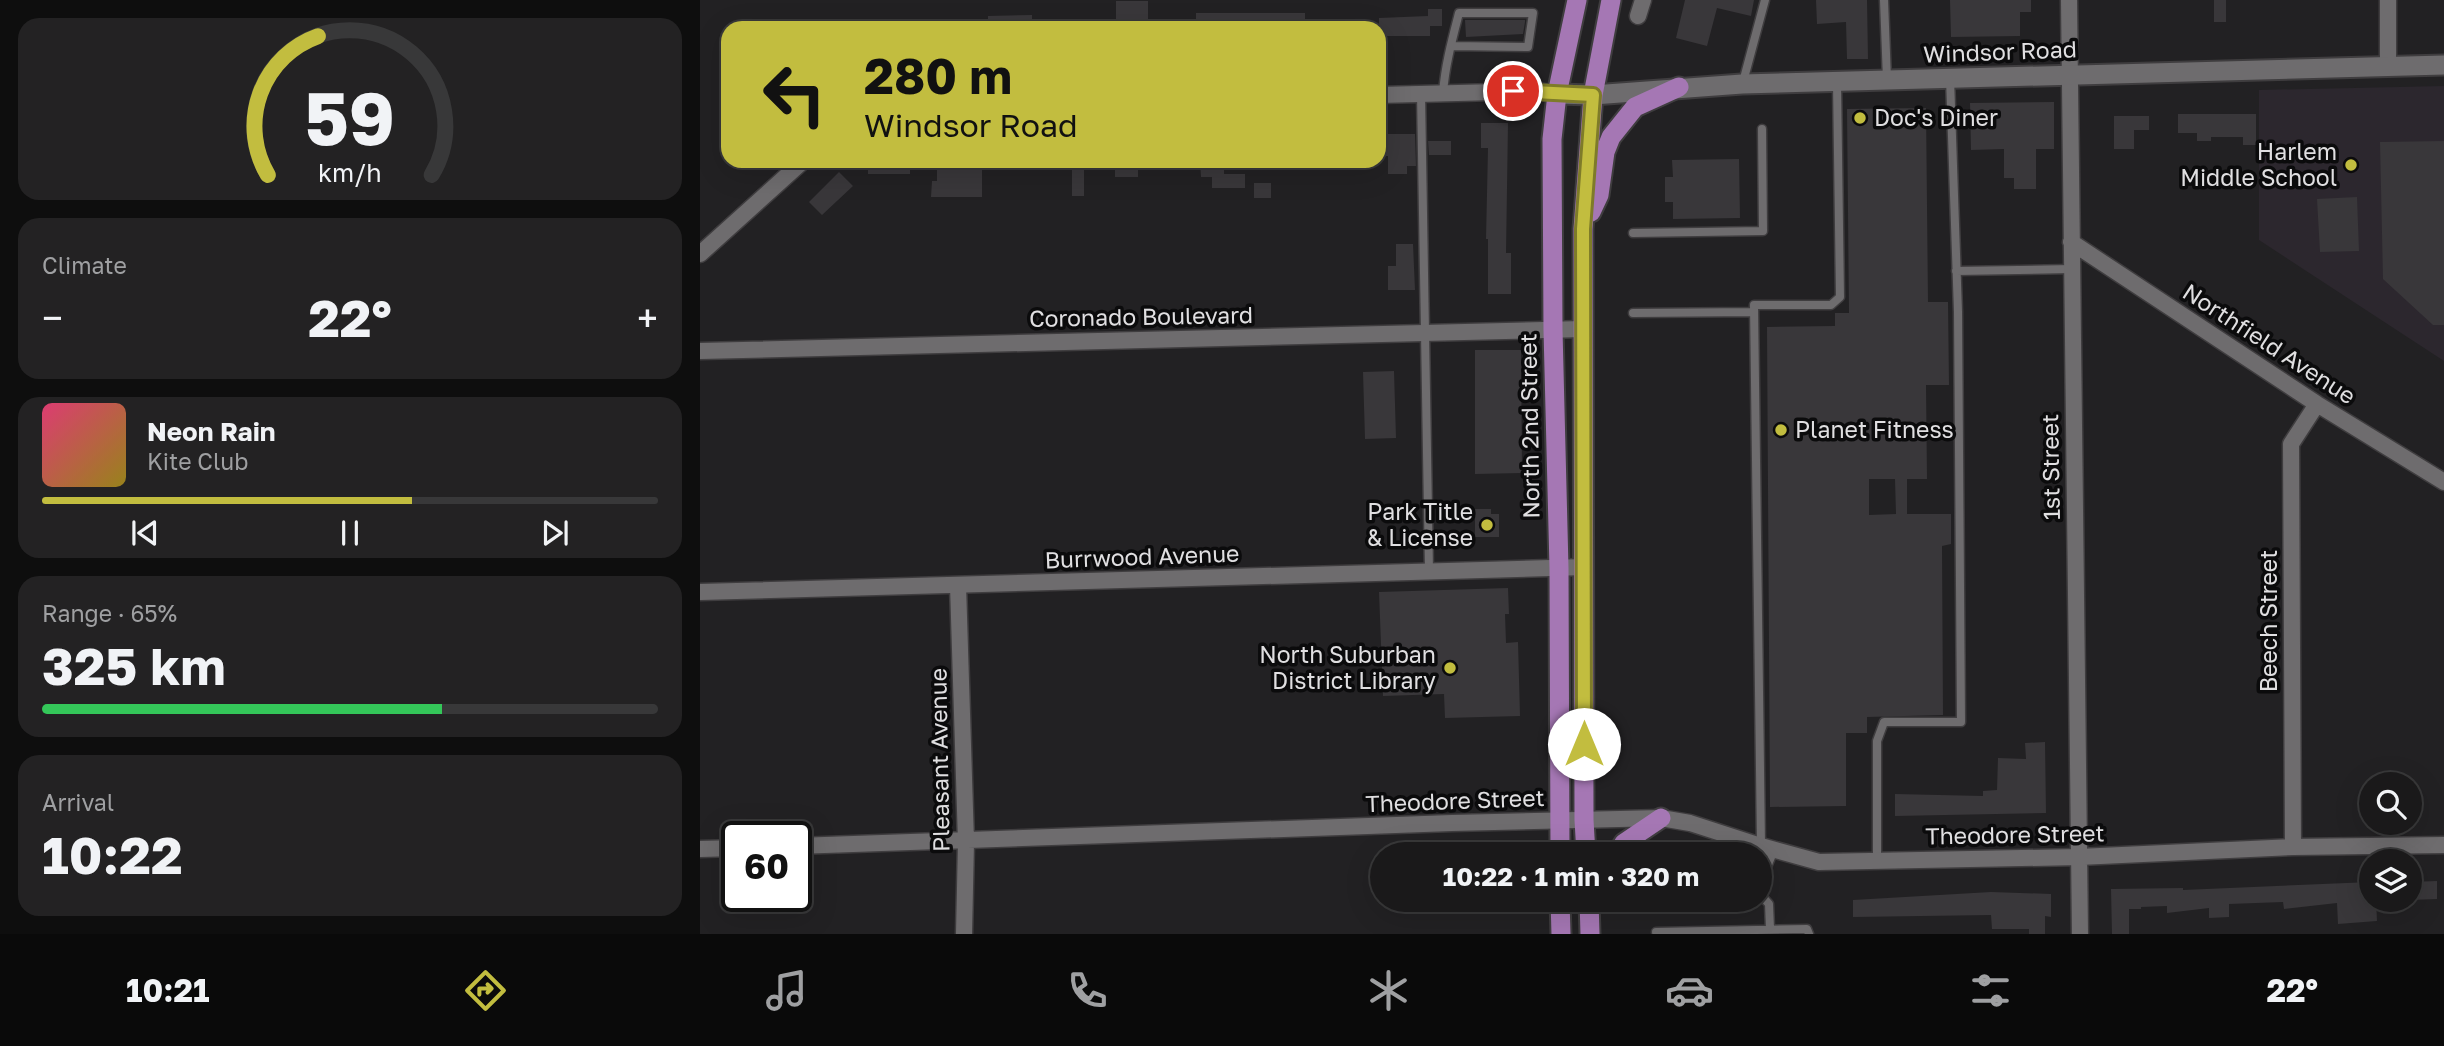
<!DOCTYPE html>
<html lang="en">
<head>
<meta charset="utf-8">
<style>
  body { margin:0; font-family:"Golos Text",sans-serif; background:#232223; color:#f1f3f6; height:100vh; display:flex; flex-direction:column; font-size:26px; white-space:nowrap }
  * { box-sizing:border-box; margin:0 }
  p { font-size:23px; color:#9fa0a2 }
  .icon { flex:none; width:38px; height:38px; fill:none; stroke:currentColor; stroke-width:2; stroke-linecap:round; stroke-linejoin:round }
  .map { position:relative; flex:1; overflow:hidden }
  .details { display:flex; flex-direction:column; gap:18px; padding:18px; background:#0e0e0e; width:700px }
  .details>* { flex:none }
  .top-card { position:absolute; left:21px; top:21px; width:665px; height:147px; border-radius:21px; box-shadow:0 7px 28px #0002,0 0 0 2px #383839; background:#c2bd3f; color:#111; overflow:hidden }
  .controls { position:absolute; left:1659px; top:772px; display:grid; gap:14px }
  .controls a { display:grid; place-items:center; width:63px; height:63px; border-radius:50%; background:#1a191a; box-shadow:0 7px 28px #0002,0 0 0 2px #383839; font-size:35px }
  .speed { position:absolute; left:21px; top:821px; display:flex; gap:14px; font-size:35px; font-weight:700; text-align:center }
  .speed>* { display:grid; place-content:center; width:91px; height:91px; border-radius:50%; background:#1a191a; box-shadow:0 7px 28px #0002,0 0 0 2px #383839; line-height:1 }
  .speed .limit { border:4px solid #111; border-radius:10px; background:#fff; color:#111 }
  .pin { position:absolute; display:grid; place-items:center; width:60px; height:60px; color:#fff; margin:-30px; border:4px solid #fff; border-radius:50%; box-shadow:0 2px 7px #0007 }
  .me { position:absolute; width:77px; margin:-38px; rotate:0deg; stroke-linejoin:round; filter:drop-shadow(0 0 5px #0008) }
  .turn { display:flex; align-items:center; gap:24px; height:147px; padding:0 28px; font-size:32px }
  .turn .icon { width:91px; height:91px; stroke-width:2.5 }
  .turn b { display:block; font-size:49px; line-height:60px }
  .big { font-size:52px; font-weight:700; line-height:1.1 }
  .details .widget { flex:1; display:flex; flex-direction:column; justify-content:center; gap:10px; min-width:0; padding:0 24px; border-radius:21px; background:#232223 }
  .details .dial { align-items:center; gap:0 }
  .dial svg { height:182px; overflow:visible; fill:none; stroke:#383839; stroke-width:7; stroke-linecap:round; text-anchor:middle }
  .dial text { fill:#f1f3f6; stroke:none }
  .song { display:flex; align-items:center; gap:21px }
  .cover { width:84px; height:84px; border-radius:10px; background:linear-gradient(135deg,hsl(340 70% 55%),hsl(50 70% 35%)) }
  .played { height:7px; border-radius:4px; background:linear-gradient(90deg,#c2bd3f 60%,#383839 60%) }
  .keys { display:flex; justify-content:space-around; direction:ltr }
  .heat { display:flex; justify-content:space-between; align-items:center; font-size:38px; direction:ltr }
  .charge { height:10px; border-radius:5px; background:linear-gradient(90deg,#34c759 65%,#383839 0) }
  .trip { position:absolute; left:670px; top:842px; width:402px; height:70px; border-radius:35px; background:#1a191a; box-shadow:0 7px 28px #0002,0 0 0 2px #383839; font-weight:700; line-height:70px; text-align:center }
  .menu { display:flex; height:112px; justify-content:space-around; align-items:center; background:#0a0a0a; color:#9fa0a2 }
  .menu .icon { width:49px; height:49px }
  .menu .active { color:#c2bd3f }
  .menu b { font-size:32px; color:#f1f3f6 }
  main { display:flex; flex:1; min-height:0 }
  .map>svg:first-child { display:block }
</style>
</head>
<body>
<main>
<section class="details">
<div class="widget dial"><svg viewBox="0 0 100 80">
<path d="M14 69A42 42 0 1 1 86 69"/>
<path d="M14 69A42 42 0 0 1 36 8" stroke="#c2bd3f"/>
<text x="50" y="56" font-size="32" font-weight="700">59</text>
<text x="50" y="72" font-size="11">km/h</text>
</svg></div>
<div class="widget"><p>Climate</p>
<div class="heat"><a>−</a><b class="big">22°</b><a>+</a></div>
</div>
<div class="widget">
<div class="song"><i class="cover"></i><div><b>Neon Rain</b><p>Kite Club</p></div></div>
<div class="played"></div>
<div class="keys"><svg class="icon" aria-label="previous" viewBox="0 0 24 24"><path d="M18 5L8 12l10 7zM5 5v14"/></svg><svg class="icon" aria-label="pause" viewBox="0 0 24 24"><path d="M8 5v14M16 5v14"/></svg><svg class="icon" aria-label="next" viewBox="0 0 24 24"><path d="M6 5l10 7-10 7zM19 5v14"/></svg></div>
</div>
<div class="widget"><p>Range · 65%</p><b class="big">325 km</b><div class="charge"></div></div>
<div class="widget"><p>Arrival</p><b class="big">10:22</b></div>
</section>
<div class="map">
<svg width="1744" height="934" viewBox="0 0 1744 934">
  <rect width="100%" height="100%" fill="#222123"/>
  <path fill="#2c272e" d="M1744,86V361L1559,240V90Z"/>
  <path fill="#39373a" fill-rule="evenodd" d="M985,0H1054L1051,16L1017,8L1007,46L976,38Z
    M1116,0H1167L1168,59H1147L1146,22L1117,24Z
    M1250,0H1331V12H1320V36L1251,37Z
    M1514,0H1526V22H1514Z
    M416,1H448V28H416Z
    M728,9H742V26H730V36H679V18L728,16Z
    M496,13H605V28H496Z
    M332,15V28H288V16Z
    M765,20H825V22L823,34L766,37Z
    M1354,102V149H1336V189H1314V178H1304V149L1271,150L1270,103Z
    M1226,108L1228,302H1248L1249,385H1226L1227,479H1207V514H1251V544L1242,546L1243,715L1167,717V733H1146V806L1070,807L1067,327L1135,326V313H1149L1147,109ZM1169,479H1195L1196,514L1169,515Z
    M1478,114H1556V145H1543V137H1511V141H1497V133H1478Z
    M1414,116H1449V130H1434V149H1414Z
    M781,123H808L806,253H811V294H788V239H786L788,148H781Z
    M679,134H715L716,166H707V174H688V156H679Z
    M728,141H751V155H729Z
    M1744,141V325H1733L1683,279L1680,142Z
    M1039,159L1040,218L973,219V202H965V177H973L972,160Z
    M168,161H210V174H168Z
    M237,161H282V197H231L232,181H237Z
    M372,161H384V196H372Z
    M415,161H438V177H415Z
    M500,161H524V174H545V188H512V177H501Z
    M139,172L153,186L122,215L109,202Z
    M554,183H571V198H554Z
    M1657,197L1659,251L1620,252L1617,199Z
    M696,244H713L715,290H688V266H696Z
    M775,350H821L822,473L775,474Z
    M694,371L696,438L665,439L663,372Z
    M775,509H791V514H799V537H775Z
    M808,588L809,614H805L806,643L818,642L820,716L745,718L744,694L683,696L679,592Z
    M1345,742L1346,813L1195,816V794L1283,796V791L1297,790L1298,758L1326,759L1325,743Z
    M1737,881V899L1710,900V882Z
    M1671,882V900H1676L1677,921L1638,924L1637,903L1584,909L1583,902L1529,904V917L1509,918V908L1467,913V906L1441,907V909H1429V934H1412L1411,889L1483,888V890Z
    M1291,892L1351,894V917L1345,916V934H1329V929H1292L1291,915L1153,917V900Z"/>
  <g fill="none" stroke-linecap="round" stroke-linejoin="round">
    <g stroke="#3f3d3f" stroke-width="11">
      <path id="service" d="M1184,0L1187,80
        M1043,82L1065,0
        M743,93C745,66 752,40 759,13H833L828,47L751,46
        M721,94L729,571
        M933,233L1063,231L1062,129
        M1256,271L1372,269
        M933,313L1054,312
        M1061,846L1054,305H1131L1140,297L1137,83
        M1177,861V741L1184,722H1261L1258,312L1250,78
        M1060,884L1074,850
        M1060,894L1069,904L1070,929
        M957,904V900
        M956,932L1107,929L1109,934"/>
    </g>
    <g stroke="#3f3d3f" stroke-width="19">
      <path id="minor" d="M1369,0L1380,934
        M938,16L943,0
        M1688,67V0
        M679,95L836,91L857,94
        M1371,242L1617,404L1744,482
        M0,254L103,161
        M0,351L883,329
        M258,585L266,842L264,934
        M0,592L885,567
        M96,846L752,823L961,818L990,823L1061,846L1119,862L1379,857L1593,847L1744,845
        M1593,847L1591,444L1617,404
        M0,849L37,848"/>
    </g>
    <g stroke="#3f3d3f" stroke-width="23">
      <path id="tertiary" d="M857,94L893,95L1042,84L1744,65"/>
    </g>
    <g stroke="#3f3d3f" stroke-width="23">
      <path id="primary" d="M891,212L899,195L905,152L911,137L935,107L979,87
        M860,854L859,568L853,330L852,139L857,94L877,0
        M886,854L884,820L883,229L893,95L911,0
        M917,854L924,843L961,818
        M860,900L861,934
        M889,900L890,934"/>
    </g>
    <use href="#service" stroke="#6e6c6e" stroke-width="8"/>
    <use href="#minor" stroke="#6e6c6e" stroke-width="16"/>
    <use href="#tertiary" stroke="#6e6c6e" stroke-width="19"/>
    <use href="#primary" stroke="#a577b4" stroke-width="19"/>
  </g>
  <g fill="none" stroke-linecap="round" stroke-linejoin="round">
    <g stroke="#7e7b29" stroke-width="18">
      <path id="route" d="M813,91L893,95L883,229L884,744"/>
    </g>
    <use href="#route" stroke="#c2bd3f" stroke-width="12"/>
  </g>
  <g fill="#c2bd3f" stroke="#0b0b0c" stroke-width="2.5">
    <circle cx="1160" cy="118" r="7"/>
    <circle cx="1651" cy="165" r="7"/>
    <circle cx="1081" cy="430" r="7"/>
    <circle cx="787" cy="525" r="7"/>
    <circle cx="750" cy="668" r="7"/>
  </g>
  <g text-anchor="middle" stroke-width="7" stroke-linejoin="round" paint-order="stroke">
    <g font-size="23" fill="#e0dfe1" stroke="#0b0b0c">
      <text transform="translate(1300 52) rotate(-2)" y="8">Windsor Road</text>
      <text transform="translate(441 317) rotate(-1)" y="8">Coronado Boulevard</text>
      <text transform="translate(1569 344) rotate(33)" y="8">Northfield Avenue</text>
      <text transform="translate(830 426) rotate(-91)" y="8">North 2nd Street</text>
      <text transform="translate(1351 467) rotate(-91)" y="8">1st Street</text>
      <text transform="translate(442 557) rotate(-2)" y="8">Burrwood Avenue</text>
      <text transform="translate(1569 621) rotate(-90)" y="8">Beech Street</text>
      <text transform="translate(240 760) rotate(-91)" y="8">Pleasant Avenue</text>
      <text transform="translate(755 801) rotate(-2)" y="8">Theodore Street</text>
      <text transform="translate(1315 835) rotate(-1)" y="8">Theodore Street</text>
    </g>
    <g font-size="23" fill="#e0dfe1" stroke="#0b0b0c" text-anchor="end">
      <text x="1174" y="126" text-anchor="start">Doc's Diner</text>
      <text x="1637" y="160">Harlem<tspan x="1637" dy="26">Middle School</tspan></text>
      <text x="1095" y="438" text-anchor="start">Planet Fitness</text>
      <text x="773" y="520">Park Title<tspan x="773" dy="26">&amp; License</tspan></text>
      <text x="736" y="663">North Suburban<tspan x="736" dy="26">District Library</tspan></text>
    </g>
  </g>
</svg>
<div class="controls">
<a><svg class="icon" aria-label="search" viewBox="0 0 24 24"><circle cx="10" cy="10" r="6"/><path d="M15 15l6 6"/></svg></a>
<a><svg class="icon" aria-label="layers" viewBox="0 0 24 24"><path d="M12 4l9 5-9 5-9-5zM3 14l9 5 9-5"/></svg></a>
</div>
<div class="speed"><div class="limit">60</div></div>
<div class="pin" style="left:813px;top:91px;background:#d93025"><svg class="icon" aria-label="arrive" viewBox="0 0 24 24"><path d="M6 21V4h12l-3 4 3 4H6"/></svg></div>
<svg class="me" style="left:884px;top:744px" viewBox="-20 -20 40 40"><circle r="19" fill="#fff"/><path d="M0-13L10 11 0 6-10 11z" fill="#c2bd3f"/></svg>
<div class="trip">10:22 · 1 min · 320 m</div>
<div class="top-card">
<div class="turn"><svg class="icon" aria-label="left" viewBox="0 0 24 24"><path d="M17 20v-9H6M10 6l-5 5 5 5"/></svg><div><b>280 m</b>Windsor Road</div></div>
</div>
</div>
</main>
<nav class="menu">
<b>10:21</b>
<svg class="icon active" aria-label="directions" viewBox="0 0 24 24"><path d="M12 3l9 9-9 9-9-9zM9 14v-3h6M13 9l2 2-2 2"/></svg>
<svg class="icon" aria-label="music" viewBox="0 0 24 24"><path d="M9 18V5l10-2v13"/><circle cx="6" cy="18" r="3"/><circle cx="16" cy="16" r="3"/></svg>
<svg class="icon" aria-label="phone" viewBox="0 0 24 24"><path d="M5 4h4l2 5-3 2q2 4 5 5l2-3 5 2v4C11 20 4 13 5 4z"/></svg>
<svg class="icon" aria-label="climate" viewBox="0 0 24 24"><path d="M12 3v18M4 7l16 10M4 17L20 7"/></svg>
<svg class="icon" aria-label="car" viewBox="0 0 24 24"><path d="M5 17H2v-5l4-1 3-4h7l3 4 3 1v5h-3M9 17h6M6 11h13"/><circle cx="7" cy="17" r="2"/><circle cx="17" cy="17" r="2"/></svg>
<svg class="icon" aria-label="filters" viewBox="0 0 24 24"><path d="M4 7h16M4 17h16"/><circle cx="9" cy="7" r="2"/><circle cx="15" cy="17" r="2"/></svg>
<b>22°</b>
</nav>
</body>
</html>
